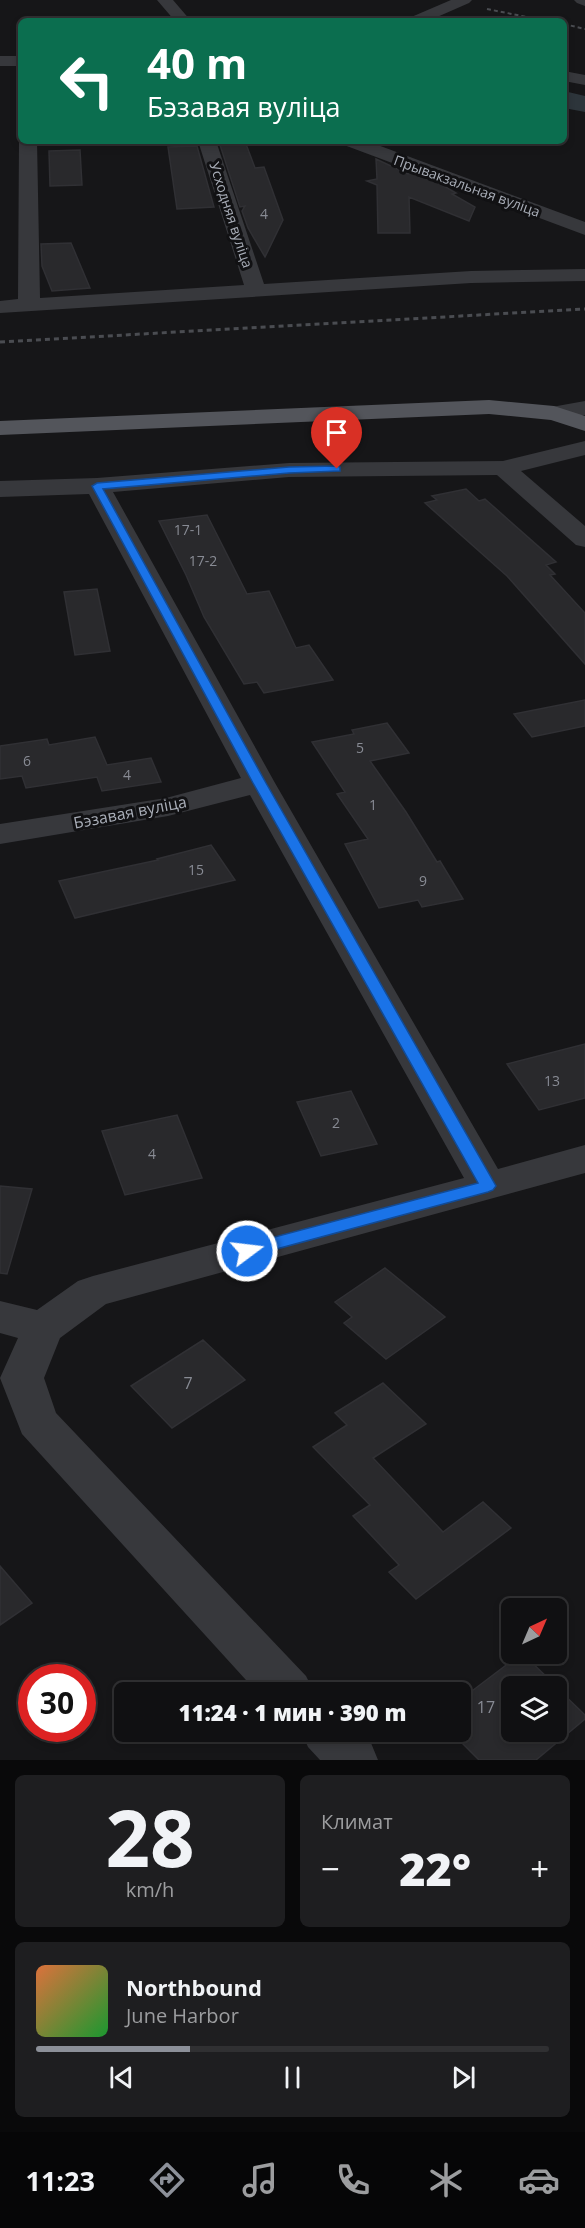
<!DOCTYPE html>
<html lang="ru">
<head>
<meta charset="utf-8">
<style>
  body { margin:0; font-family:"Open Sans",sans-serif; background:#1e1e20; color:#f1f3f6; height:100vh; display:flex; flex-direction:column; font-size:22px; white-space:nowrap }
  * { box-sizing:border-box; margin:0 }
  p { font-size:20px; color:#9c9d9f }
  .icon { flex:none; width:33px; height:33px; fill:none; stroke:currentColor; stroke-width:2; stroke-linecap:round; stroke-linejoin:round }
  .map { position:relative; height:1760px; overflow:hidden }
  .side { display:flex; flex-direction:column; gap:15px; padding:15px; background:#09090a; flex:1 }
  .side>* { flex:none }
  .banner { position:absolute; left:18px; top:18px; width:549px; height:126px; border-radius:9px; box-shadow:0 3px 9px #0003,0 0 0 2px #303032; background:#0b6e4f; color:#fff; overflow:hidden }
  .needle { width:39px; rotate:44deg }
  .fabs { position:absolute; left:501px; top:1598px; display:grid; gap:12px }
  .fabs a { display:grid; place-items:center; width:66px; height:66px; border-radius:9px; background:#101012; box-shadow:0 3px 9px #0003,0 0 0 2px #303032; font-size:30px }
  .speed { position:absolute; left:18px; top:1664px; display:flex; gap:12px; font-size:30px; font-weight:700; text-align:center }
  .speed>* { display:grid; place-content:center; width:78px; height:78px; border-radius:50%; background:#101012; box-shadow:0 3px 9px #0003,0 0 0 2px #303032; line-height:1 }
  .speed .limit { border:9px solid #d22; background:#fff; color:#111 }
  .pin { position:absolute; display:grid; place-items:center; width:51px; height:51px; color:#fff; margin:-62px -26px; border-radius:50% 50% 50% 0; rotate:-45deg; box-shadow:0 0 6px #0007 }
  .pin .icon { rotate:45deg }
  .me { position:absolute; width:66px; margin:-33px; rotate:75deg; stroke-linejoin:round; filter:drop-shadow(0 0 4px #0008) }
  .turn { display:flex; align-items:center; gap:21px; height:126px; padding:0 30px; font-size:27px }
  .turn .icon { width:78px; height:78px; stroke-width:2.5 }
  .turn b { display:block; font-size:42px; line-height:51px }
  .big { font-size:45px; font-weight:800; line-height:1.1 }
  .side .card { flex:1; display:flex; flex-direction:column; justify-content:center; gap:9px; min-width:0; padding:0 21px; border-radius:9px; background:#1e1e20 }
  .side .dial { align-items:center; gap:0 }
  .dial b { font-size:78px; line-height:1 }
  .song { display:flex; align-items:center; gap:18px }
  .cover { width:72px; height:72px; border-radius:9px; background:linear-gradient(135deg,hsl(20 70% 55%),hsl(130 70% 35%)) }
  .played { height:6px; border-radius:3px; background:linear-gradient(90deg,#8c9099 30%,#303032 30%) }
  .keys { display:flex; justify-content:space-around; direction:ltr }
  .heat { display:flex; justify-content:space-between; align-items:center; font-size:33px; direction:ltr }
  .side .tiles { flex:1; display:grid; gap:15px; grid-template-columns:1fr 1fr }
  .card:last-child { grid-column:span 2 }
  .trip { position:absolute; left:114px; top:1682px; width:357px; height:60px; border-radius:9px; background:#101012; box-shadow:0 3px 9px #0003,0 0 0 2px #303032; font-weight:800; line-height:60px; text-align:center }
  .tab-bar { display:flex; height:96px; justify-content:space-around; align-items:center; background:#060607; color:#9c9d9f }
  .tab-bar .icon { width:42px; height:42px }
  .tab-bar .selected { color:#8c9099 }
  .tab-bar b { font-size:27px; color:#f1f3f6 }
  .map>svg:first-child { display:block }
</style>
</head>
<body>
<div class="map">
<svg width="585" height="1760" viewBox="0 0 585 1760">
  <rect width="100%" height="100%" fill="#161618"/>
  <path fill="#2d353b" d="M564,91L585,96V112L564,108Z"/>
  <path fill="#29292c" stroke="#303034" stroke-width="1.5" d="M246,144L255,168L264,167L283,220L265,257L248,228L242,211L245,206L240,207L220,145Z
    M197,146L214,207L177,209L168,147Z
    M80,150L82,185L50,186L49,151Z
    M376,159L408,174L412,173L437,182L456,193L452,194L475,207L469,221L409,197L410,233H378L377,185L367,181L377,179Z
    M71,243L90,288L52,291L42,266L41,244Z
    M466,489L479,501L485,499L556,562L546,565L555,574L550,575L585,613V664L507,576L425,503L437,500L432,496Z
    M207,515L247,594L269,591L296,648L309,645L333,680L264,693L257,682L244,684L204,617L186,575L159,521Z
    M97,589L110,651L75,655L64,592Z
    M585,700V726L532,737L514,714Z
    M387,723L409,753L370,761L406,812L437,862L440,861L463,899L422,907L418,900L379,908L345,844L368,839L337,794L345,792L312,742L354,734L352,730Z
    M95,737L107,765L151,758L161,782L102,791L97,777L26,788L22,776L0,779V746L47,739L49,745Z
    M211,845L235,880L75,918L59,881L158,860L157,859Z
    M585,1044V1098L539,1110L507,1064Z
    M351,1091L377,1144L321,1156L297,1102Z
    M177,1115L202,1178L125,1195L102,1131Z
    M0,1186L32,1189L7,1274L0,1273Z
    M385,1268L445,1317L386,1359L344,1323L352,1317L335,1302Z
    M203,1340L245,1380L172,1428L131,1386Z
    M383,1383L426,1424L373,1458L443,1532L483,1502L511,1528L416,1599L389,1572L399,1565L353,1516L370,1505L313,1447L347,1425L335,1413Z
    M0,1566L32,1603L0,1625Z
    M522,1653L556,1686H512V1731H556V1687L585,1715V1719L536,1760H479L460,1741V1700Z"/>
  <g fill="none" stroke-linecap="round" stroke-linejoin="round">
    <path fill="#37383c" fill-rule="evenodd" d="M157,0H173L191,21H175Z
      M451,0H472L469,3L428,21H407L409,18Z
      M574,0H585V6L577,3Z
      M0,56H21V66H0Z
      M564,71L585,75V85L564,81Z
      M21,138V141H37L40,298L244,285L198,141H216L264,284L471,271L585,269V281L471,283L0,313V301L18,299L19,141Z
      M341,141H367L585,222V235L344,145Z
      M585,401V415L554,420L546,418L542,413L546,408Z
      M585,441V455L521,471L585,526V547L576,545L497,475L289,477L113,492L275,783L498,1169L585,1145V1173L106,1304L60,1338L44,1378L56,1413L306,1676L314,1692H257L22,1434L0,1378L18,1338L0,1333V1301L37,1310L78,1281L93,1276L464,1178L250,795L168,816L0,844V824L166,798L241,778L89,494L0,497V481L97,478L289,463L503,461Z
      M301,1731H359L371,1743L378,1760H320L308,1747Z"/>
    <path fill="#53555b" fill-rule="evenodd" d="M489,400L554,406L585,416V431L551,420L489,414L0,435V421Z"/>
    <path stroke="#4a4c51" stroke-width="2" stroke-dasharray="4 3" stroke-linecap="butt" d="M487,9L547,21
      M564,24L585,29"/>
    <path stroke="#4a4c51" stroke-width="3" stroke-dasharray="5 4" stroke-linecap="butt" d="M0,342L585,309"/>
  </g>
  <path fill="#1a73e8" stroke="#114b97" stroke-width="1.5" d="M337,466L340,467V471L289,473L103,489L266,783L496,1186L493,1190L488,1192L247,1257L241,1255L238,1251L241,1246L478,1183L253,783L92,486L97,483L289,467Z"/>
  <g text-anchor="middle" stroke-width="6" stroke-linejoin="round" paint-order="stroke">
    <g font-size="14" fill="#a8adb7" stroke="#111113">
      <text transform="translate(467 186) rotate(20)" y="5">Прывакзальная вуліца</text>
      <text transform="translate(231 215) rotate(72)" y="5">Усходняя вуліца</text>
    </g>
    <g font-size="14" fill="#888b94">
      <text x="264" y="219">4</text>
      <text x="188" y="535">17-1</text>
      <text x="203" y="566">17-2</text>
      <text x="360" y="753">5</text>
      <text x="27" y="766">6</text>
      <text x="127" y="780">4</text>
      <text x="373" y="810">1</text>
      <text x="196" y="875">15</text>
      <text x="423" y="886">9</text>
      <text x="552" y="1086">13</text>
      <text x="336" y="1128">2</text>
      <text x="152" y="1159">4</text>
    </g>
    <g font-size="16" fill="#a8adb7" stroke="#111113">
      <text transform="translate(130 812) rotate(-11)" y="6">Бэзавая вуліца</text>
    </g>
    <g font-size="16" fill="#888b94">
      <text x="188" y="1389">7</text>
      <text x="486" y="1713">17</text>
    </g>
  </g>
</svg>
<div class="fabs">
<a><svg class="needle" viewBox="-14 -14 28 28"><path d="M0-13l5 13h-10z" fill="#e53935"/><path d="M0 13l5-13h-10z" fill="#9c9d9f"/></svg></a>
<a><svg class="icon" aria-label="layers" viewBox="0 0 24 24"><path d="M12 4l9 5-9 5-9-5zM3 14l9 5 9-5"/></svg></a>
</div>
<div class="speed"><div class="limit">30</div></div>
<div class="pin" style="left:337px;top:469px;background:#d93025"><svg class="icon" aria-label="arrive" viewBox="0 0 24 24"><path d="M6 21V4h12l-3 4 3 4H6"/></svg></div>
<svg class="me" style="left:247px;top:1251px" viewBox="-20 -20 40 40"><circle r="17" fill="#1a73e8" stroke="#fff" stroke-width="3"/><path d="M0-11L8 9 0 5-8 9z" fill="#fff"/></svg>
<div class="trip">11:24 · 1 мин · 390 m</div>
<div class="banner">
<div class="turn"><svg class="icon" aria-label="left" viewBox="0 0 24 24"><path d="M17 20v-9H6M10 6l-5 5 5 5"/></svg><div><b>40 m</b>Бэзавая вуліца</div></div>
</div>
</div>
<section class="side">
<div class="tiles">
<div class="card dial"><b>28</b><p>km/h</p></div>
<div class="card"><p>Климат</p>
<div class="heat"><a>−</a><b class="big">22°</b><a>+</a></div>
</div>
<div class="card">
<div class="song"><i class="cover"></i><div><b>Northbound</b><p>June Harbor</p></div></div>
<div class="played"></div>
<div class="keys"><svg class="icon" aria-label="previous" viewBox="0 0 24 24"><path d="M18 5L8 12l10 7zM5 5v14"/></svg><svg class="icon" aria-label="pause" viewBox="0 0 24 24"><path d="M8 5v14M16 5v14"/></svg><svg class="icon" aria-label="next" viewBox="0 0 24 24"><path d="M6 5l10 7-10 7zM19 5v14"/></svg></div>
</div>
</div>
</section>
<nav class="tab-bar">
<b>11:23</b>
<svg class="icon selected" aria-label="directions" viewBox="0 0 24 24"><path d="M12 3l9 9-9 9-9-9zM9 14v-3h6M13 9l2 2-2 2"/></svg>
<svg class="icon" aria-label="music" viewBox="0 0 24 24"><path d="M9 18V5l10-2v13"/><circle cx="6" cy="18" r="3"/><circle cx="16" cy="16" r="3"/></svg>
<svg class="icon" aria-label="phone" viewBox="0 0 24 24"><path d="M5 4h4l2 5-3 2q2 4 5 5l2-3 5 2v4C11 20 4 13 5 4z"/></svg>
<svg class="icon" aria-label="climate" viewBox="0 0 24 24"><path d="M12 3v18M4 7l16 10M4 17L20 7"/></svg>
<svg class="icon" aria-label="car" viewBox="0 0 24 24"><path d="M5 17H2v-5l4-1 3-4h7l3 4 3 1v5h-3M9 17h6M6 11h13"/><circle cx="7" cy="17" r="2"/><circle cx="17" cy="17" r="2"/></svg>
</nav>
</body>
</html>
